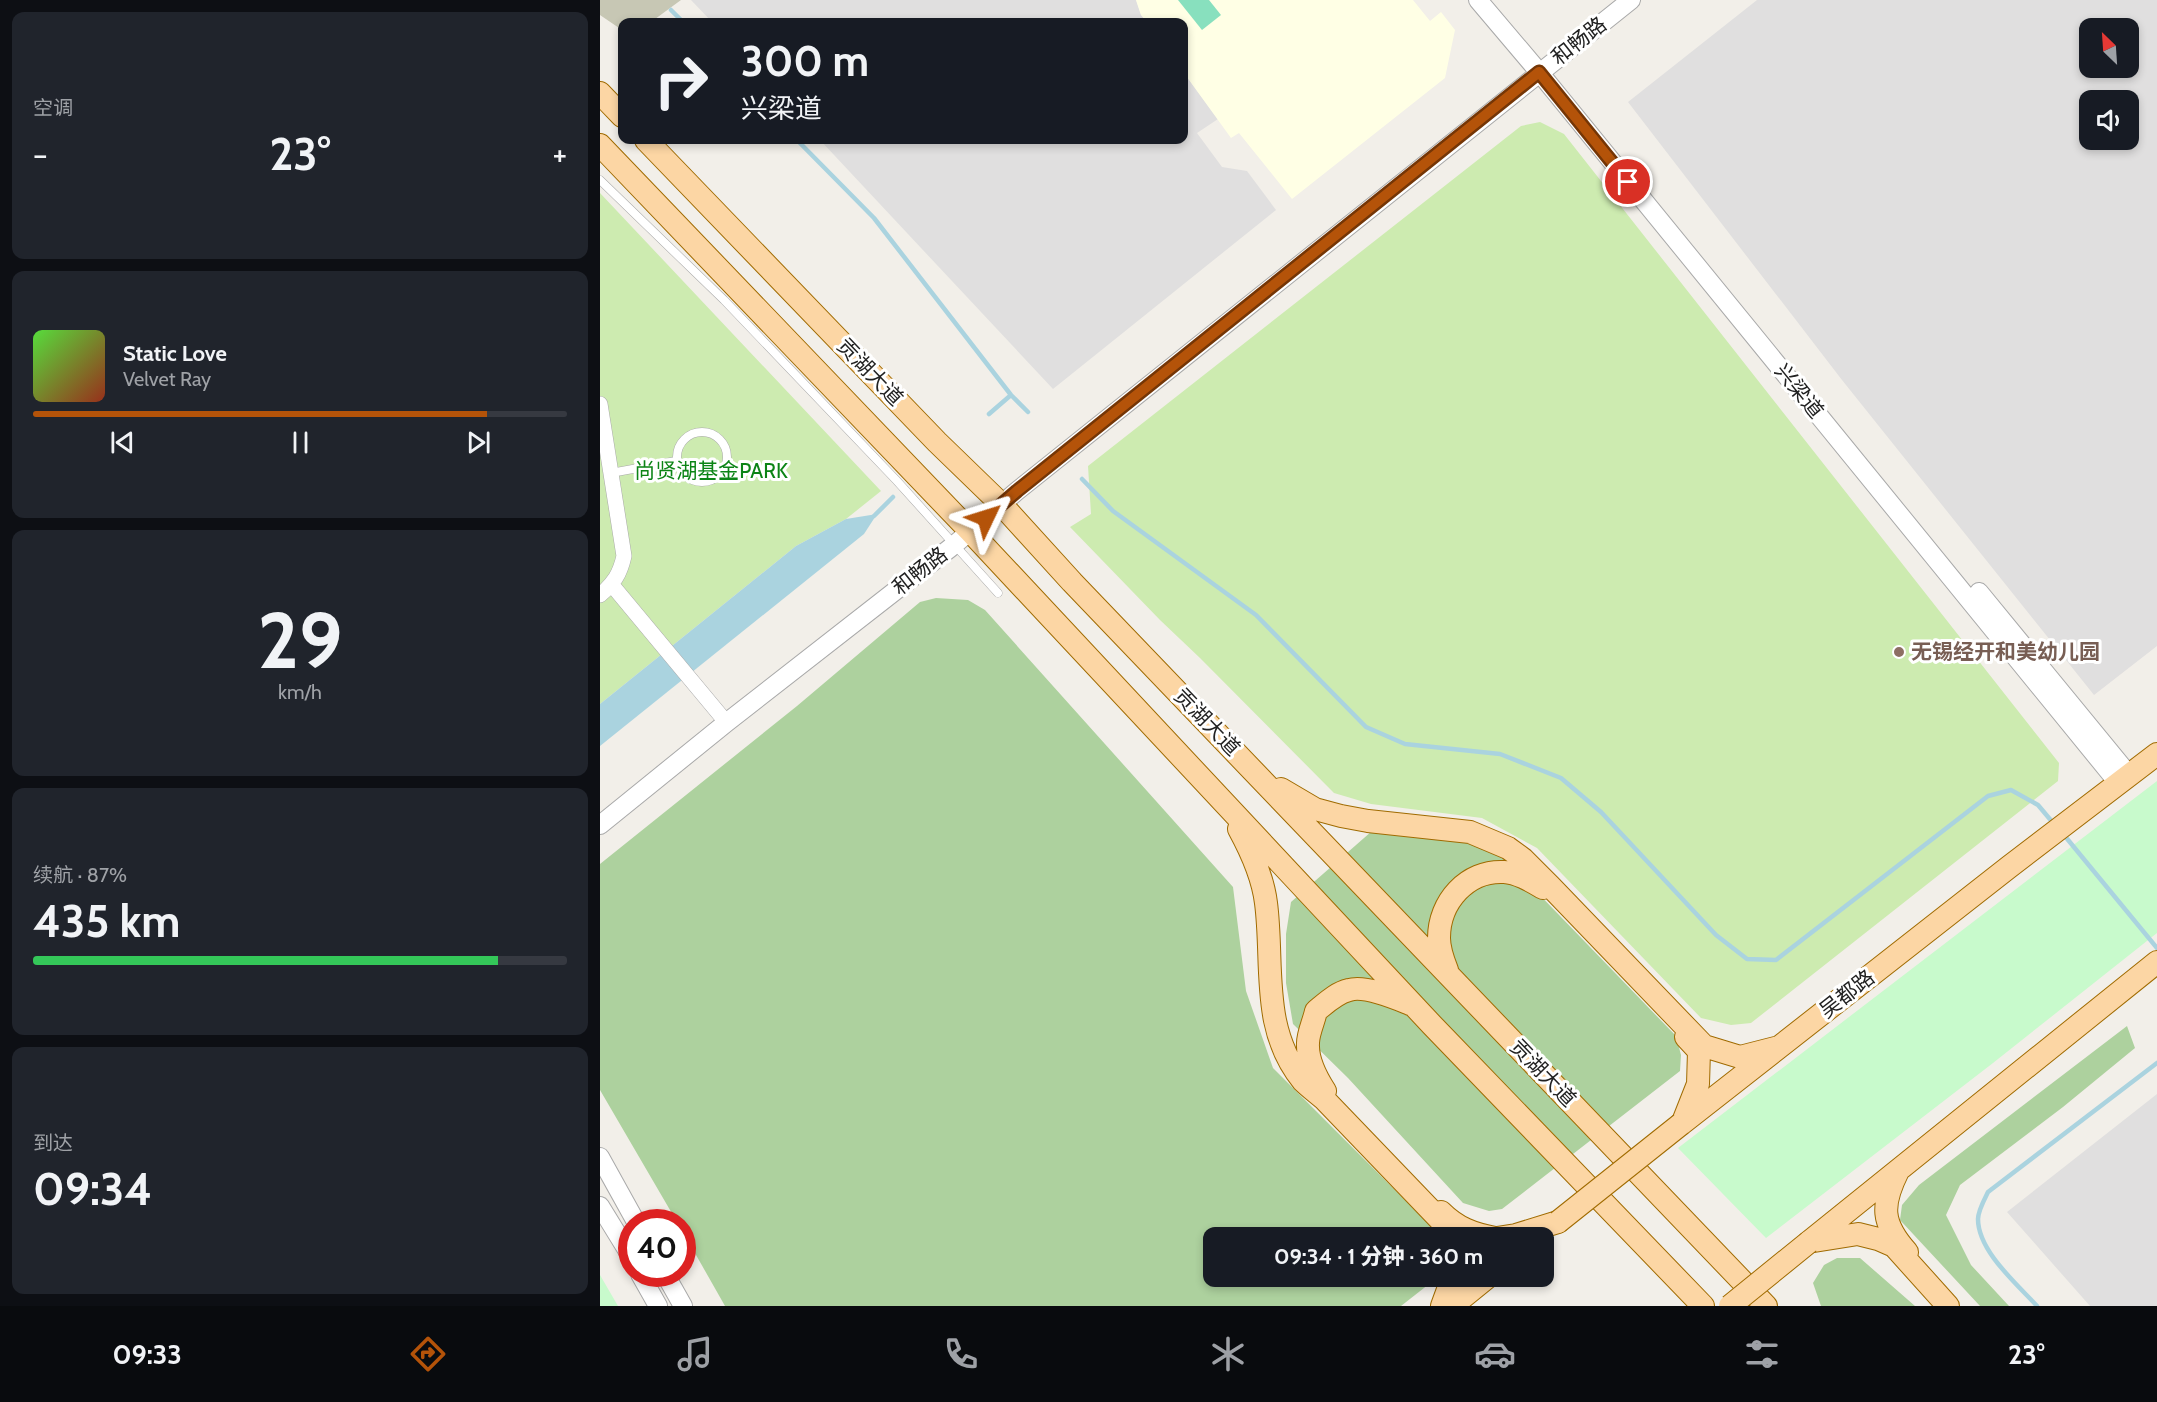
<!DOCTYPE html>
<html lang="zh">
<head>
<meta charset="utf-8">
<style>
  body { margin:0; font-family:Cabin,"Noto Sans SC",sans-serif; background:#20242c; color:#f1f3f6; height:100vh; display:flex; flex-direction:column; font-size:22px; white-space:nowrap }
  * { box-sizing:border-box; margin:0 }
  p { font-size:20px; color:#9ea1a6 }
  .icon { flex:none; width:33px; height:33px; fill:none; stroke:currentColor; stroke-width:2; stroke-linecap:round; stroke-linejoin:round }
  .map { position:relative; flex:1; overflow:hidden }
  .panel { display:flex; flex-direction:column; gap:12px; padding:12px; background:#0d0f14; width:600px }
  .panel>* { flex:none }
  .banner { position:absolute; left:18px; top:18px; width:570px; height:126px; border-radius:12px; box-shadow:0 3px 9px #0003; background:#171b24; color:#f1f3f6; overflow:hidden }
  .needle { width:39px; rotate:335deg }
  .buttons { position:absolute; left:1479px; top:18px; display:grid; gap:12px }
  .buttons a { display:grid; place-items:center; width:60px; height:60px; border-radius:12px; background:#171b24; box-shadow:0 3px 9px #0003; font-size:30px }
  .speed { position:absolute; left:18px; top:1209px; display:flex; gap:12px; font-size:30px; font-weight:700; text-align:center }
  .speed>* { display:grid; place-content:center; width:78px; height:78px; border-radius:50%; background:#171b24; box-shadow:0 3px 9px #0003; line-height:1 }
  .speed .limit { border:9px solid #d22; background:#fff; color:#111 }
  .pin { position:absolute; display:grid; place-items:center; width:51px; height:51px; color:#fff; margin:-26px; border:3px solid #fff; border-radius:50%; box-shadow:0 2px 6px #0007 }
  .me { position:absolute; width:66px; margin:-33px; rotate:49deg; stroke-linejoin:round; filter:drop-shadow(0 0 4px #0008) }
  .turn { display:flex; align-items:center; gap:21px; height:126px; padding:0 24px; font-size:27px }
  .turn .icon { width:78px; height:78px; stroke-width:2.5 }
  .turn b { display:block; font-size:42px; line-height:51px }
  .big { font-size:45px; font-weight:800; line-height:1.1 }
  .panel .widget { flex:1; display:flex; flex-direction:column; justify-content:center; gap:9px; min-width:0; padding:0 21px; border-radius:12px; background:#20242c }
  .panel .dial { align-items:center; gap:0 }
  .dial b { font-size:78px; line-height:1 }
  .song { display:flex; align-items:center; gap:18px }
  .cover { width:72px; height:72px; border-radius:9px; background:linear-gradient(135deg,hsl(110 70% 55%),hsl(10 70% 35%)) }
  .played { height:6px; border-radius:3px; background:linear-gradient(90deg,#b45309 85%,#363941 85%) }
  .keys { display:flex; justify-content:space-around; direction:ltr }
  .heat { display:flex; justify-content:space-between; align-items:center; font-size:33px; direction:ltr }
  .charge { height:9px; border-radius:4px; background:linear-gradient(90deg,#34c759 87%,#363941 0) }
  .trip { position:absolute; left:603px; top:1227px; width:351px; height:60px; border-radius:12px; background:#171b24; box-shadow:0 3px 9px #0003; font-weight:800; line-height:60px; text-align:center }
  .dock { display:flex; height:96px; justify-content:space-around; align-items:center; background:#090b0e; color:#9ea1a6 }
  .dock .icon { width:42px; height:42px }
  .dock .on { color:#b45309 }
  .dock b { font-size:27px; color:#f1f3f6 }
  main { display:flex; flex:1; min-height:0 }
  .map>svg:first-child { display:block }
</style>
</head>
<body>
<main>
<section class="panel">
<div class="widget"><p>空调</p>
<div class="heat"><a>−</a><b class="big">23°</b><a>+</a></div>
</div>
<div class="widget">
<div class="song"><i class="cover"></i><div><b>Static Love</b><p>Velvet Ray</p></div></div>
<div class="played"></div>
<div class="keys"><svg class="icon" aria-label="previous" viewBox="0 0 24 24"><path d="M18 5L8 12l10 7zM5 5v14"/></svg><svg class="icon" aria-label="pause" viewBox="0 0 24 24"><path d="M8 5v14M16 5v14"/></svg><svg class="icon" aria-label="next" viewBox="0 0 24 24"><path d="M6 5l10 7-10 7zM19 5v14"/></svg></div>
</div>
<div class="widget dial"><b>29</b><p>km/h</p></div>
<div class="widget"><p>续航 · 87%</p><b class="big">435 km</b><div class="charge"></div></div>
<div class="widget"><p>到达</p><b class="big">09:34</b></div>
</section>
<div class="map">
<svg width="1557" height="1306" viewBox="0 0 1557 1306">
  <rect width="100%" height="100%" fill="#f2efe9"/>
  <path fill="#e0dfdf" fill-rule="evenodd" d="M91,0H536L541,15L547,22H112Z
    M1157,0H1557V646L1494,695L1242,380L1028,102ZM1490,28H1528V68H1490ZM1528,100V140H1490V100Z
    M584,73L618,119L597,133L622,167L647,171L676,210L453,389L220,140H584Z
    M1557,1094V1306H1490L1407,1212Z"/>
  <path fill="#ffffe5" d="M536,0H813L830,21L841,12L855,30L845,78L692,199L639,133L631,138L584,73V22H547L541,15Z"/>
  <path fill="#c7c7b4" d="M0,0H81L51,22H22V30L0,15Z"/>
  <path fill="#cdebb0" d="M940,122L964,134L1459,763L1458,781L1151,1023L1131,1025L1101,1018L937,848L882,818L771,804L734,793L600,658L560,620L470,527L491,514L488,466L921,126Z
    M0,193L281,491L246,519L196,546L0,704Z"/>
  <path fill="#add19e" d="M336,598L368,600L385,610L633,887L646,991L673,1068L842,1237L614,1238V1276L838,1277L801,1306H125L83,1232L82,1222H77L0,1090V864L197,706L320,602Z
    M772,831L863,841L903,857L1076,1036L1081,1055L1080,1071L902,1209L889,1211L863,1203L748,1078L693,1024L686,983V934L691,902Z
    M1527,1026L1535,1048L1463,1107L1360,1185L1346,1215L1371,1265L1409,1306H1380L1300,1220L1302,1205L1319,1185Z
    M1237,1258H1260L1315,1306H1221L1213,1283L1224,1265Z"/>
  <path fill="#c8facc" d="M1557,781V933L1393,1063L1166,1238L1078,1148Z
    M0,1275L18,1306H0Z"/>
  <path fill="#88e0be" d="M578,0H609L621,15L602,30Z"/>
  <path fill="#aad3df" d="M277,514L264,534L0,746V704L196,546L246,519Z"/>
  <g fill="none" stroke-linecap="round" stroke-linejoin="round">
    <path stroke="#aad3df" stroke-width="4.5" d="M71,10L83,22
      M197,140L274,218L411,395L428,412
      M389,414L411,395
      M482,479L513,511L656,615L766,727L805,744L900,754L961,778L1001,812L1116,935L1147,959L1176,960L1388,796L1411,790L1438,805L1454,824
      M274,516L293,497
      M1464,835L1557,948
      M1437,1306C1417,1284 1378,1251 1378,1219C1378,1211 1384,1200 1388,1192L1557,1063"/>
    <g stroke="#a9a9a9" stroke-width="9">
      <path id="service" d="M0,180L124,300L297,481L398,593
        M77 457a25 25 0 1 1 50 0a25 25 0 1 1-50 0Z
        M11,473L76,461"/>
    </g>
    <g stroke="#a9a9a9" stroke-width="16">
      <path id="minor" d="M0,404L24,556C20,574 14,583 0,595
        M12,585L121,716"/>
    </g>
    <g stroke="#a9a9a9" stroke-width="20">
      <path id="tertiary" d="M878,0L939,72L1519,784
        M1379,592L1529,775
        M0,825L126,723L354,545L417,491L1031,0
        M0,1157L36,1222
        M0,1206L32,1258
        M40,1274L58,1306
        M65,1274L83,1306"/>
    </g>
    <g stroke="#a06b00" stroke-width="24">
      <path id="primary" d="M0,93L22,116
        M46,140L337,442L402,505L472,582L1166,1306
        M0,145L370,531L832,1025L1103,1306
        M681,789L715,809L741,816L768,821L870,832L908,848L923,859L950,886L1104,1046L1140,1057L1179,1047
        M639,829C651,851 663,878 666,903C674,964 660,1029 703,1081C709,1087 717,1093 724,1099L846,1226L852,1238
        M847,970C843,960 839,949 839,938C839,902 867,870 904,872C918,873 931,881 943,888
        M725,1091C716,1077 707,1060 708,1043C708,1033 714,1021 716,1011C726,1003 736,993 749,990C765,985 795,998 810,1004
        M1083,1122L1098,1084L1099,1051L1086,1037
        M1081,1124L1409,867L1557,754
        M1298,1171C1281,1205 1281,1223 1307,1252
        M841,1212C857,1228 873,1234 895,1238
        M897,1238L916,1235L958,1222
        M1214,1241L1258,1234L1278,1239L1294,1246L1348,1306
        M1209,1242L1557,962
        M842,1306L853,1276
        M852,1306L889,1276"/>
    </g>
    <use href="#service" stroke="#fff" stroke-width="8"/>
    <use href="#minor" stroke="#fff" stroke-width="15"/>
    <use href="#tertiary" stroke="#fff" stroke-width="18"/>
    <use href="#primary" stroke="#fcd6a4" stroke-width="22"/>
    <g stroke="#a06b00" stroke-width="24" stroke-linecap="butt">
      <path id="primary-bridge" d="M958,1222L1081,1124
        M1130,1306L1209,1242"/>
    </g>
    <use href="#primary-bridge" stroke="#fcd6a4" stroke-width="22"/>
  </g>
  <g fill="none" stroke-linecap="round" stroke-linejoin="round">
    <g stroke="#753606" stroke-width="15">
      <path id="route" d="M386,518L417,491L939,72L1028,182"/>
    </g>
    <use href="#route" stroke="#b45309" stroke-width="10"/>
  </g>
  <circle fill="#8d6e63" stroke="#fff" stroke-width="2" cx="1299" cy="652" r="6"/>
  <g text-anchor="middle" stroke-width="6" stroke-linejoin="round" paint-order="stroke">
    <g font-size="21" fill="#222" stroke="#fff">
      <text transform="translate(979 41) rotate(-38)" y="7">和畅路</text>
      <text transform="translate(270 372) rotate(46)" y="7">贡湖大道</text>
      <text transform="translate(1199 391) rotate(51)" y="7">兴梁道</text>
      <text transform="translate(320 571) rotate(-38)" y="7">和畅路</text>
      <text transform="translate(607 722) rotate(46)" y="7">贡湖大道</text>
      <text transform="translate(1247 994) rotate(-38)" y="7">吴都路</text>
      <text transform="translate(943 1073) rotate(46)" y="7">贡湖大道</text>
    </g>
    <g font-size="21" fill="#0c8416" stroke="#fff">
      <text x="111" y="478">尚贤湖基金PARK</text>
    </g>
    <g font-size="21" font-weight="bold" fill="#785e54" stroke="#fff" text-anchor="start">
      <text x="1311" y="659">无锡经开和美幼儿园</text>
    </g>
  </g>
</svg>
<div class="buttons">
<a><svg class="needle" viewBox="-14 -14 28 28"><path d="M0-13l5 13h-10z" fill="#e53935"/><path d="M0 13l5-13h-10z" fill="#9ea1a6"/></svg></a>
<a><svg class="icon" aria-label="sound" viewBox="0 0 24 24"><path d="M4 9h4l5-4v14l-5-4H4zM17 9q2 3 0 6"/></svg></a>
</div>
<div class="speed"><div class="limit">40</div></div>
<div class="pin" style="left:1028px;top:182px;background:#d93025"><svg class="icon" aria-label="arrive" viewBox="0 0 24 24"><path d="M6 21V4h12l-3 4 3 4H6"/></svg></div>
<svg class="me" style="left:386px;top:518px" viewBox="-20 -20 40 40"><path d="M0-17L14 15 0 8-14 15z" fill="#b45309" stroke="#fff" stroke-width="4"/></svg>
<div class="trip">09:34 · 1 分钟 · 360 m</div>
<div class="banner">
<div class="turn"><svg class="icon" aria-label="right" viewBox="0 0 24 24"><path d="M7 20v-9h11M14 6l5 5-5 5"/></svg><div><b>300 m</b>兴梁道</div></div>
</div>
</div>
</main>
<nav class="dock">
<b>09:33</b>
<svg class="icon on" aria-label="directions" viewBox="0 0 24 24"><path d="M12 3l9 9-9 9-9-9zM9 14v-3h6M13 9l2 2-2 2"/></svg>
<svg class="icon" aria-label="music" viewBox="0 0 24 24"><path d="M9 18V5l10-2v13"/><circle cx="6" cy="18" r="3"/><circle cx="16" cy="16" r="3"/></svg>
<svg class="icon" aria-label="phone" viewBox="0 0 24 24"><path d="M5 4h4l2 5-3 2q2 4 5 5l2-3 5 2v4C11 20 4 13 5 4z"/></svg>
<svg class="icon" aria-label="climate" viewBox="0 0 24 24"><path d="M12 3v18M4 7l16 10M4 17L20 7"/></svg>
<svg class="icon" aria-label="car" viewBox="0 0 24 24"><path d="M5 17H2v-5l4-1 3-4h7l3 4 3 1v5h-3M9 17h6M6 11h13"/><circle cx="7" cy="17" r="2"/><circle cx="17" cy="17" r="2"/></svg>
<svg class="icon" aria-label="filters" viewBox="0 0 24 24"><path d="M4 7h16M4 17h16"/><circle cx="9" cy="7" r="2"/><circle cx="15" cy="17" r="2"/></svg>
<b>23°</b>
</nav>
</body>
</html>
